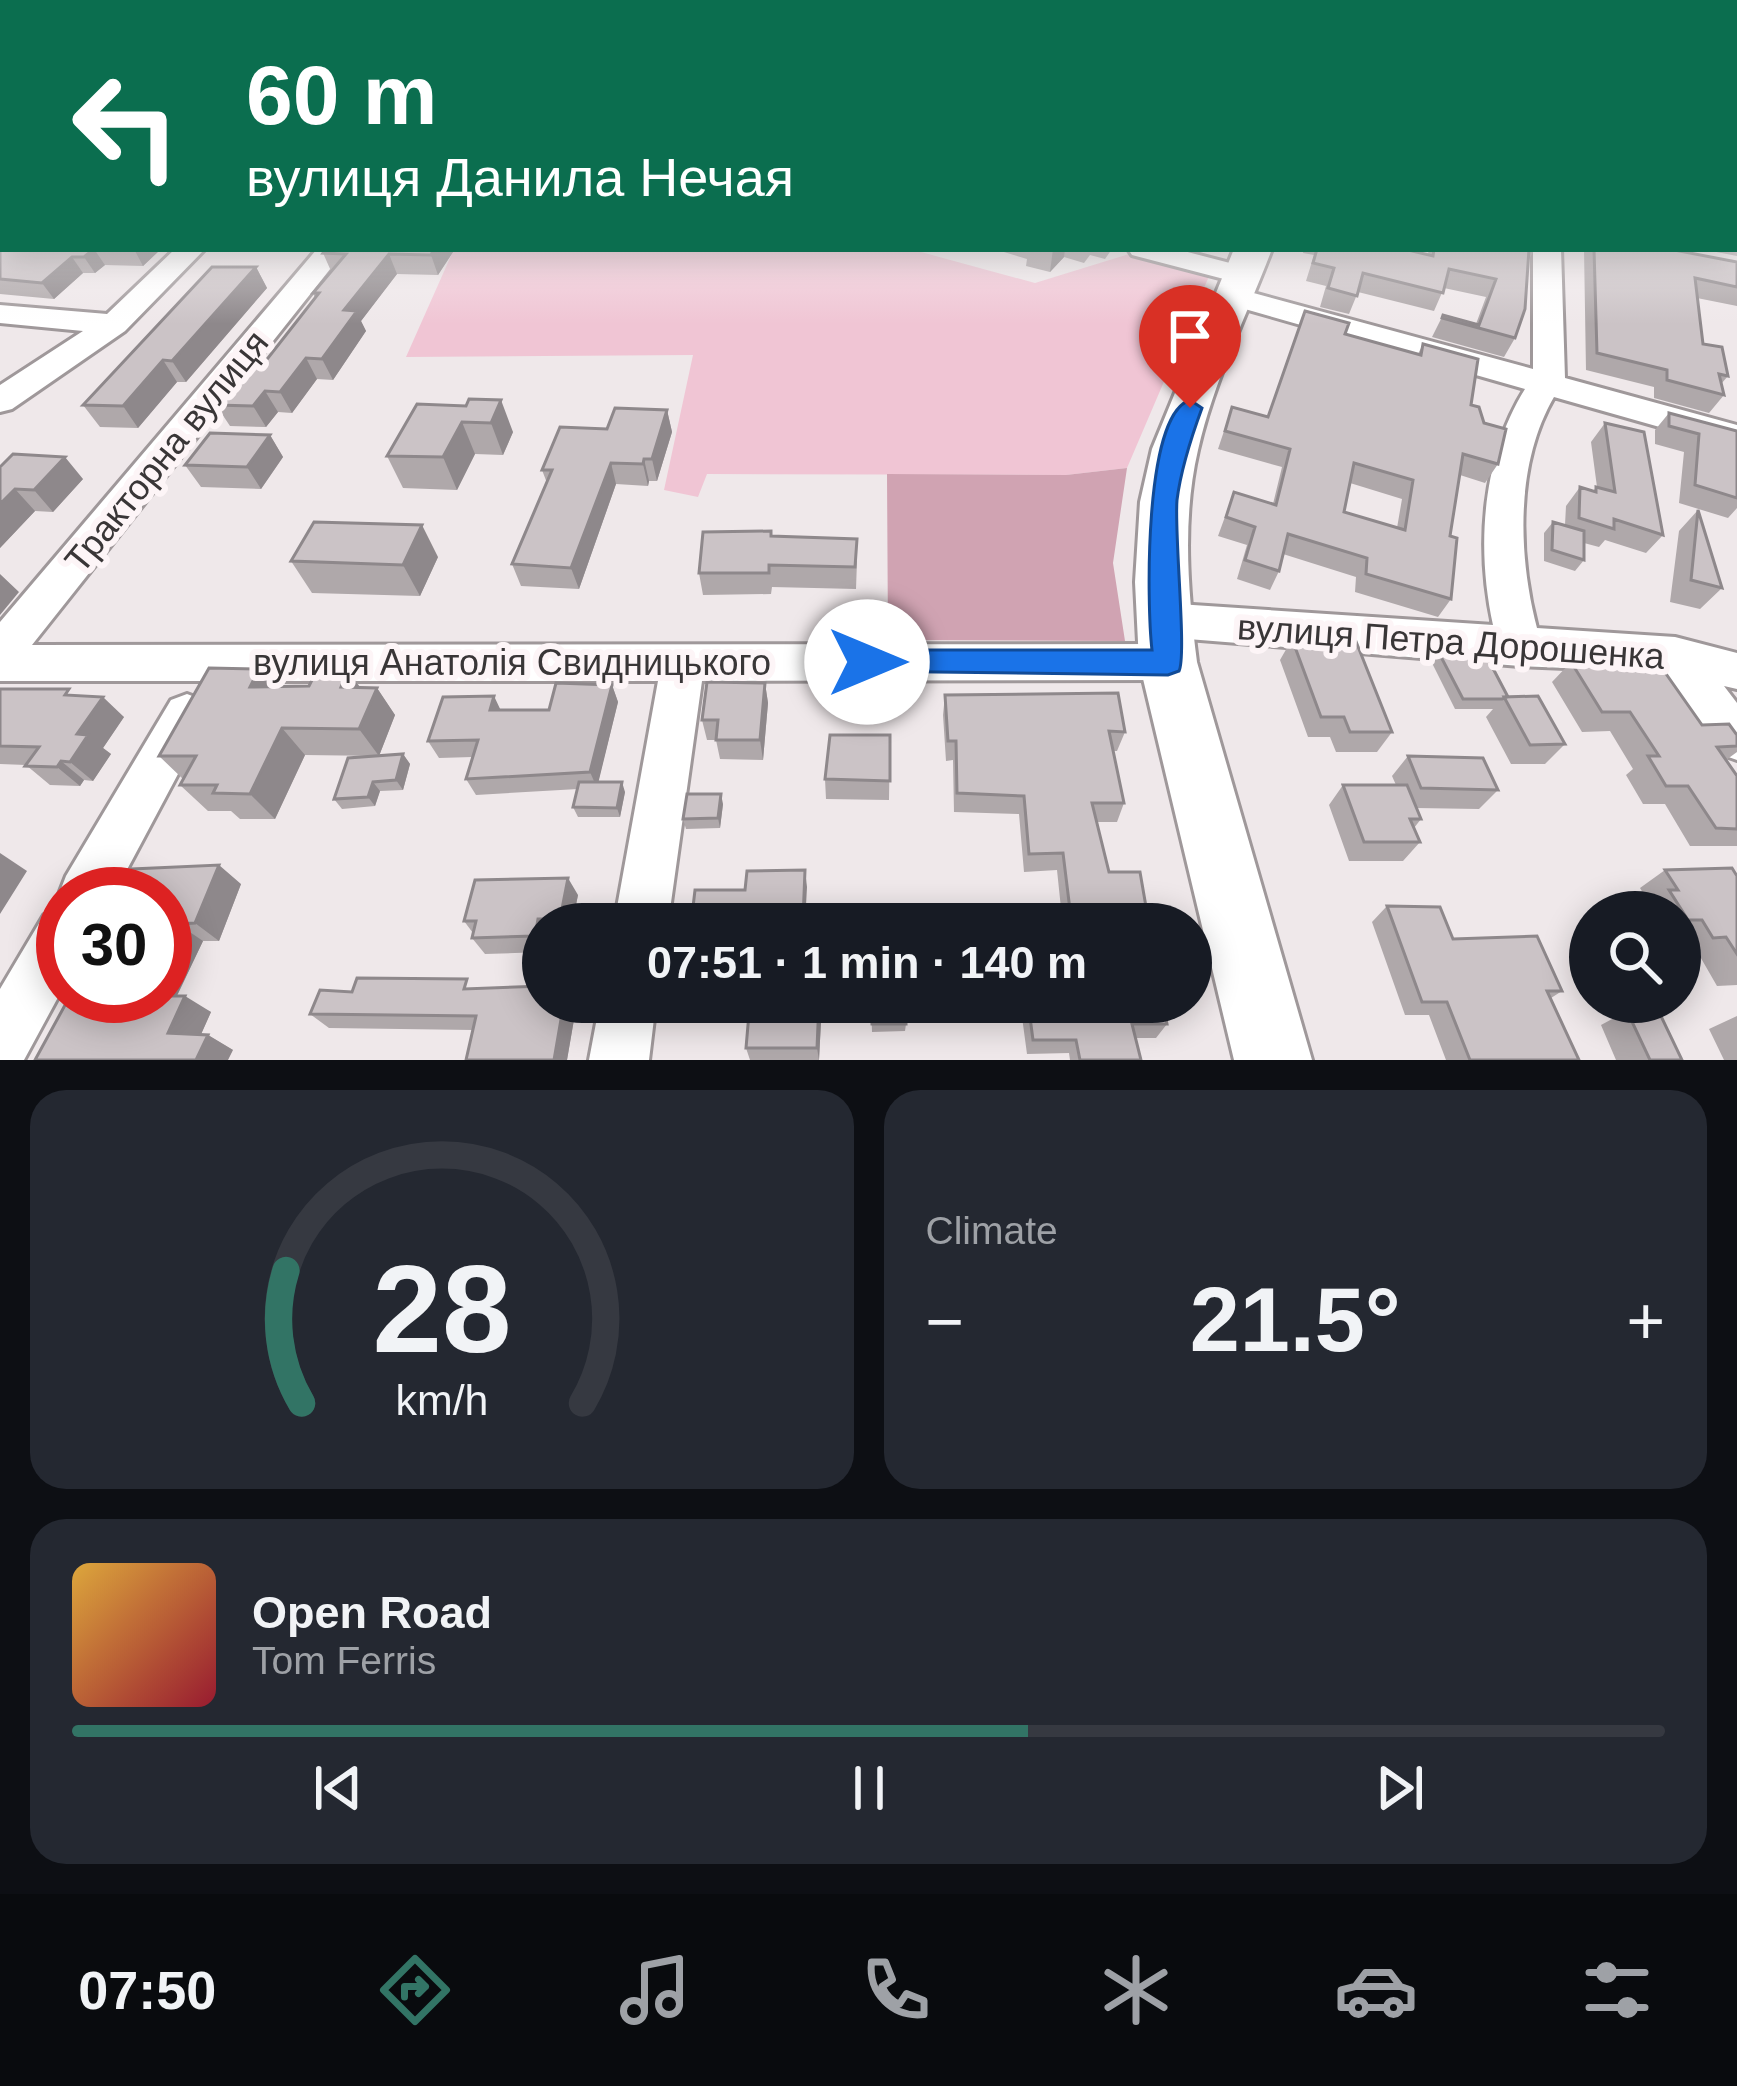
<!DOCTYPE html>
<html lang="en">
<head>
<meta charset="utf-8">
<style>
  body { margin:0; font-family:Arial,sans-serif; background:#242831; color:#f1f3f6; height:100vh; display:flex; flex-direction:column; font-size:45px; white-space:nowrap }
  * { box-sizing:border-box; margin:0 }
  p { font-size:39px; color:#9ea1a6 }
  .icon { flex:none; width:66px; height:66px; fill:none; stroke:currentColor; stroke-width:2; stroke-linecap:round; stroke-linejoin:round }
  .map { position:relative; height:1060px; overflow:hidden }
  .sheet { display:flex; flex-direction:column; gap:30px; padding:30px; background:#0d0f14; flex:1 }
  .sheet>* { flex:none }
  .hud { position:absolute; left:0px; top:0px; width:1737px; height:252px; box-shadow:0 6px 30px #0003; background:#0b6e4f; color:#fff; overflow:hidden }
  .controls { position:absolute; left:1569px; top:891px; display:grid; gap:24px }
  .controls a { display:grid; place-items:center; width:132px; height:132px; border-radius:50%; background:#171b24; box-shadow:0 6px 30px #0003; font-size:60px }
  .speed { position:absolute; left:36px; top:867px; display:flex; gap:24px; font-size:60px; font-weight:700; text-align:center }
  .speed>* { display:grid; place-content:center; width:156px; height:156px; border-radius:50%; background:#171b24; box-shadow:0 6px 30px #0003; line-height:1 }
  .speed .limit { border:18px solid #d22; background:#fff; color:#111 }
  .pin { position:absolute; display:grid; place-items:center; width:102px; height:102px; color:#fff; margin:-123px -51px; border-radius:50% 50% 50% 0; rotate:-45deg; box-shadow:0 0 12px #0007 }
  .pin .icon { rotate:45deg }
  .me { position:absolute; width:132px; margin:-66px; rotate:90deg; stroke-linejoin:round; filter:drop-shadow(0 0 9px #0008) }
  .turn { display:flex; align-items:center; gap:42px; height:252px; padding:0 48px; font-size:54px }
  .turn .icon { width:156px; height:156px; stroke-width:2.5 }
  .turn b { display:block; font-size:84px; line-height:102px }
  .big { font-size:90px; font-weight:700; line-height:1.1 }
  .sheet .tile { flex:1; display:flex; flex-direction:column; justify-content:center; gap:18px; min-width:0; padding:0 42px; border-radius:36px; background:#242831 }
  .sheet .dial { align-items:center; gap:0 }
  .dial svg { height:312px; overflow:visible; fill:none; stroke:#363941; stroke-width:7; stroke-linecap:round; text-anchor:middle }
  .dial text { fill:#f1f3f6; stroke:none }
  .song { display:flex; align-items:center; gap:36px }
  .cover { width:144px; height:144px; border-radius:18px; background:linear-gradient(135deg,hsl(40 70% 55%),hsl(350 70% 35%)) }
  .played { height:12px; border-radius:6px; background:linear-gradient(90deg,#327465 60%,#363941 60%) }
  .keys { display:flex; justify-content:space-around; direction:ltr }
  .heat { display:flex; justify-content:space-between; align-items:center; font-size:66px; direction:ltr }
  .sheet .tiles { flex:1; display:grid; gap:30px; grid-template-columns:1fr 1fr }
  .tile:last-child { grid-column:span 2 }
  .trip { position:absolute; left:522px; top:903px; width:690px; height:120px; border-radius:60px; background:#171b24; box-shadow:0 6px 30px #0003; font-weight:700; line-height:120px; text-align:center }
  .tabs { display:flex; height:192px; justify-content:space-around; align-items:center; background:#090b0e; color:#9ea1a6 }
  .tabs .icon { width:84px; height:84px }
  .tabs .active { color:#327465 }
  .tabs b { font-size:54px; color:#f1f3f6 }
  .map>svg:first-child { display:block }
</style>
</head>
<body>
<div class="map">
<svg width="1737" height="1060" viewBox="0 0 1737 1060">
  <rect width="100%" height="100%" fill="#efe8ea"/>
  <path fill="#f0c5d4" d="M454,249H910L1035,283L1129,254L1210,274L1127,468L1066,475L707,474L698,497L664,490L693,355L406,357Z"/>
  <path fill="#d0a3b2" d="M1127,468L1113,563L1125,641L888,640L887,474L1066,475Z"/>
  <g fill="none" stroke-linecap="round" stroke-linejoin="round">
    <g stroke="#9f989a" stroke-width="6">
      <path id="minor" d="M175,249H205L125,331L12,409L0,412V385L83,331L0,323V305L107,314Z
        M317,249H346L32,645L1168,644L1184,649L1190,662L1184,675L1168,680L702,681L668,924H614L658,681H0V622Z
        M1128,249H1176L1253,269L1258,275L1243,284L1132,255Z
        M1533,249H1561L1565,378L1737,425V449L1554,397C1515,464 1518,555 1537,628L1675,637L1737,653V689L1724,686L1737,703V760L1720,754L1663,672L1520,666L1163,637L1148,632L1142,620L1148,608L1163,603L1493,625C1476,547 1482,458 1525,389L1224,303L1220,297L1235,288L1533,369Z
        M187,694L203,700L210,714L114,894H63V905L59,894L66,876L171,700Z
        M63,907V988L24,1060H0V989L44,915Z
        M600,1002H656L649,1060H589Z"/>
    </g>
    <g stroke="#9f989a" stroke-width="6">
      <path id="major" d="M1234,249H1272C1247,315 1214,380 1198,450C1182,519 1188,592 1197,662L1312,1060H1234L1139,662L1135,582L1140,502L1152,449Z"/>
    </g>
    <use href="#minor" fill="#fff" fill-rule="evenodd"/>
    <use href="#major" fill="#fff" fill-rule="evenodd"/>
  </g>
  <path fill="#afa8aa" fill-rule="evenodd" d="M0,176L161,249L143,266L105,265L95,273H83L54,299L0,294Z
    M1734,176H1737V256L1701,249H1734Z
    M994,249H1112L1105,259L1090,255L1084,263L1064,257L1050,272L1026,266L1027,259Z
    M1304,249H1404L1428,254L1429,249H1535L1528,261L1515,338L1504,357L1432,337L1443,315L1476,324L1486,297L1444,288L1434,311L1358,292L1349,314L1320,307L1326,286L1306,281L1314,255L1303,253Z
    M1584,249H1669L1737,262V306L1697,298L1703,344L1728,376L1721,384L1724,395L1709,413L1654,398V387L1586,370Z
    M453,252L438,275L397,274L361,321L366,331L333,380L317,379L292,413L278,412L266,427L230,426L216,405L261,367L315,298L313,293L331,271L323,253Z
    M256,267L267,288L186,382H177L138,428L100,427L83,405Z
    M1345,334L1418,354L1423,344L1471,405L1498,464L1485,483L1460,475L1450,536L1451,599L1438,617L1355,592L1356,577L1283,554L1279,571L1270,590L1237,579L1247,545L1218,536L1234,492L1273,504L1282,467L1218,449L1232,407L1267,416ZM1350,483L1402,499L1397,528L1344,512Z
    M466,406L513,432L503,455L475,454L457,490L403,488L387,456Z
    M667,410L672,432L657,481H649L648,486L616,484L579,589L521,586L512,564L547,483L542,470Z
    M1669,413L1737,431V508L1728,518L1679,503L1684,452L1655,444V430Z
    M1605,423L1663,535L1646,553L1605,540L1599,547L1584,543V560L1575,571L1544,561V533L1553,522L1565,525L1566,506L1580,487L1593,491L1597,487L1591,442Z
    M270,435L283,457L261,489L201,487L185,465Z
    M0,467L83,479L53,512L35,511L0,548Z
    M1698,510L1722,588L1700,609L1670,602L1679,531Z
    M772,536L857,561L856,589L772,587L771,594L703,595L699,573Z
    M438,557L420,596L312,593L291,561Z
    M1292,639L1392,732L1377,752H1336L1330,737H1308L1280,660Z
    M1439,653L1508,696L1565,744L1545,764H1511L1486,717L1493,709H1455L1432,663Z
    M1571,662L1702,725L1737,735V752L1726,760L1737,776V846H1690L1665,804H1643L1626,775L1633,769L1610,731L1582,732L1552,682Z
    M259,669L273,686H309L348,670L360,687L377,688L395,715L379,756L305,755L275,819H240L231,811H208L180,785L183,779L159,756Z
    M765,683L768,703L763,760L720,759L716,740H707L702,720Z
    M612,685L618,702L598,782L625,792L620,817H578L573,807L578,789L476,795L466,779L472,757L439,758L428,741L501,710H549Z
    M0,689L75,695L124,717L103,748L111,754L93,781L84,780L80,786L50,785L26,765L0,764Z
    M945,695L1125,732L1117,751H1113L1124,803L1117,822H1096L1109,872L1149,924H1030L1032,917L1062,918L1057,870L1024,872L1019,814L954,812L953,760L946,761L943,715Z
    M890,735L889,800L826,799L825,779Z
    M403,754L410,764L403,790L380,791L375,806L342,809L334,799Z
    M1408,756L1498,790L1479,809L1416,808L1421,819L1414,828L1420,842L1403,861H1349L1329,805L1343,785H1396L1392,776Z
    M723,804L720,828L686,829L683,819Z
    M1665,870L1737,876V985L1717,986L1698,953L1685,954L1680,946V912H1646L1643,907L1649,903L1640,888Z
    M241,884L219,941H203L177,996L211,1012L201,1034L208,1035L233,1050L35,1060L165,996V894Z
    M578,895L572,924H543V952L485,954L472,938L473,933L464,921Z
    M1387,906L1562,991L1551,998L1579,1060H1446L1429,1015H1405L1372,922Z
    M475,988L543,1002H577L567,1060H466L473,1030L329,1028L310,1014L352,992Z
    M822,1002L819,1060H750L746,1048Z
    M871,1002L906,1024L905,1031L872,1032Z
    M1020,1002H1163L1167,1024L1156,1038H1136L1141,1060H1070L1069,1053L1027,1054Z
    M1627,1011L1682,1060H1616L1601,1025Z
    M1737,1016V1060H1724L1709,1029Z"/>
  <path fill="#8e888b" d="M94,249L105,265L95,273L84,257Z
    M134,249H161L143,266Z
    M434,249H452L453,252L438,275L431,255Z
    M1053,249H1065L1064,257L1050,272Z
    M389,254L397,274L361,321L366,331L333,380L322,359L344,310Z
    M72,257L83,273L54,299L42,283Z
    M256,267L267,288L186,382L172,361Z
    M306,358L317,379L292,413L280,392Z
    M163,360L177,382L138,428L123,406Z
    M265,391L278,412L266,427L253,406Z
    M501,400L513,432L503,455L491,423Z
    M667,410L672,432L657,481L652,459Z
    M462,422L475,454L457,490L443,457Z
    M270,435L283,457L261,489L247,467Z
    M65,457L83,479L53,512L34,490Z
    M644,459L649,481L648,486L643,464Z
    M611,463L616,484L579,589L571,568Z
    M15,489L35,511L0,548V504Z
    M422,525L438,557L420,596L403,565Z
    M0,574L19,592L0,615Z
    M259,669L281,697L250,687Z
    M348,670L367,698L341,687Z
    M765,683L768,703L763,760L760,740Z
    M612,685L618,702L597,788L590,772Z
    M377,688L395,715L379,756L359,729Z
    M494,696L502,713L490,710Z
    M103,697L124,717L103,748L111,754L93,781L70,762L77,734Z
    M282,728L305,755L275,819L250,794Z
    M403,754L410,764L403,790L396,780Z
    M61,761L84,780L80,786L57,767Z
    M373,782L380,791L375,806L368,797Z
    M622,782L625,792L620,817L617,808Z
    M721,794L723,804L720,828L718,818Z
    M0,853L27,871L0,914Z
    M219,865L241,884L219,941L195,923Z
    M805,870L807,887L805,924H803Z
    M568,878L578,895L572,924H563L560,919Z
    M538,919L543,926V948L535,936Z
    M178,924L203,941L169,1012L165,996V950Z
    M185,996L211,1012L195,1048L168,1033Z
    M564,1002H577L567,1060H554Z
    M819,1002H822L819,1060L817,1048Z
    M208,1035L233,1050L228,1060H196Z"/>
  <path fill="#cbc3c6" stroke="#8e888b" stroke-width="3" fill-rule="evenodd" d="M0,176H3V249H94L84,257H72L42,283L0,279Z
    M1734,176H1737V237H1734Z
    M326,249H434L431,255L389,254L344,310L357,311L322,359L306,358L280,392L265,391L253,406L216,405L248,366L261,367L319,293H313L346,254L323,253Z
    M1317,249H1404L1433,256L1434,249H1529L1525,309L1515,338L1442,318L1443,315L1479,325L1496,279L1449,269L1443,293L1363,273L1357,296L1328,288L1334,268L1313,263Z
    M1594,249H1669L1737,262V287L1695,278L1703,344L1722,347L1728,376L1719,374L1724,395L1667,380V370L1597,353Z
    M212,267H256L172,361L163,360L123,406L83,405Z
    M1305,311L1349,323L1345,334L1421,355L1423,344L1478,359L1471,405L1479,407L1484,423L1506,429L1498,464L1463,454L1450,536L1457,538L1451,599L1366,574L1367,558L1288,534L1279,571L1245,560L1255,527L1226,517L1234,492L1276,505L1290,449L1225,431L1232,407L1268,417ZM1354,463L1413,480L1405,530L1344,512Z
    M469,399L501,400L491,423L462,422L443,457L387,456L417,404L466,406Z
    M615,408L667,410L652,459H644L643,464L611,463L571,568L512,564L552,470H542L560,427L607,429Z
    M1669,413L1737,431V498L1695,485L1699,434L1669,426Z
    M1605,423L1644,432L1663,535L1614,519V529L1579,518L1580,487L1596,492V487L1615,492Z
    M210,433L270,435L247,467L185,465Z
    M13,454L65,457L34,490L15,489L0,504V467Z
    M1698,510L1722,588L1691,580Z
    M314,522L422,525L403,565L291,561Z
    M1553,522L1584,531V560L1552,550Z
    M771,531V536L857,539L855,567L769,565V573H699L703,532Z
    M1292,639H1355L1392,732H1350L1344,717H1321Z
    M1439,653L1487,657L1508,697L1502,699H1463Z
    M1657,661L1702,725L1729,724L1737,735V746L1717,747L1737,776V829L1716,828L1688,786H1666L1648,756H1659L1630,712H1602L1571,662Z
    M209,668L259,669L250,687L309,686L317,670H348L341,687L377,688L359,729L282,728L250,794L213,793L217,785H180L196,756H159Z
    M707,682L765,683L760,740H716L718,720H702Z
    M556,683L612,685L590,772L466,779L478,740L428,741L443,697L494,696L490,710H549Z
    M0,689H69L65,695L103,697L77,734L88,735L70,762L61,761L57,767L25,766L39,747L0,746Z
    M1118,693L1125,732L1109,731L1124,803H1092L1109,872H1140L1149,924H1033L1032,917L1071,918L1063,853L1029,854L1024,796L957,793L956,741H948L945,695Z
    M1538,696L1565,744L1530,745L1504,697Z
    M830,735H890V781L825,779Z
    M403,754L396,780L373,782L368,797L334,799L348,758Z
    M1408,756L1483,758L1498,790L1421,788Z
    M579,782H622L617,808L573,807Z
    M1343,785H1407L1421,819H1410L1420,842H1364Z
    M687,794H721L718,818L683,819Z
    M219,865L195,923L178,924L165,950V894H120L132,869Z
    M1732,868L1737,876V954L1726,937L1713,938L1702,920H1688L1669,890H1678L1665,870Z
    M805,870L803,920H796L795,924H691L695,890H745L747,871Z
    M568,878L560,919H538L535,936L472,938L476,921H464L475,880Z
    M1387,906L1440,907L1453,939L1537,936L1562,991H1547L1579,1060H1470L1447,1002H1422Z
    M357,978L467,979L464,989L543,986V1002H564L554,1060H466L476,1016L310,1014L320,990L352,992Z
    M70,996H185L168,1033L208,1035L196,1060H35Z
    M750,1002H819L817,1048H746Z
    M871,1002H905L906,1024H872Z
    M1028,1002H1163L1167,1024H1132L1141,1060H1080L1076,1040H1033Z
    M1627,1011L1659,1012L1682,1060H1650Z"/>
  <linearGradient id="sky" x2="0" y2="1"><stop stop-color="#92a2c7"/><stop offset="0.54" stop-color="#f8f5f6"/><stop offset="1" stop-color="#f8f5f6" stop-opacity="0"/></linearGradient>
  <rect width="1737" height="324" fill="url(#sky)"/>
  <path fill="#1a73e8" stroke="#114b97" stroke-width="3" d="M1190,400L1202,408C1191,438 1181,468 1177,500C1174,533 1187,655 1179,671L1168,675L856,671L852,662L856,653L867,650H1152C1147,607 1143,415 1190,400Z"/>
  <g text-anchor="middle" stroke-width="12" stroke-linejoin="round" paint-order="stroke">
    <g font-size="36" fill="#393637" stroke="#fdf5f7">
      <text transform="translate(166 451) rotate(-51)" y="13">Тракторна вулиця</text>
      <text transform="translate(1451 641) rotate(4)" y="13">вулиця Петра Дорошенка</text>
      <text x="512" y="675">вулиця Анатолія Свидницького</text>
    </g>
  </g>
</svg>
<div class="controls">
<a><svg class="icon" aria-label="search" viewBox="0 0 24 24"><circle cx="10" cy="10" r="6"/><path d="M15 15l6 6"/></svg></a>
</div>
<div class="speed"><div class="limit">30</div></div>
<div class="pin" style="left:1190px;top:408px;background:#d93025"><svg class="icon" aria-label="arrive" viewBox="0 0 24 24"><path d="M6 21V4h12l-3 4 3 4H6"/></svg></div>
<svg class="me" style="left:867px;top:662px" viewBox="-20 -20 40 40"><circle r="19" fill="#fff"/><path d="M0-13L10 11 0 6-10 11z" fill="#1a73e8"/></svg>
<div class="trip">07:51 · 1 min · 140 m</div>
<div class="hud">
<div class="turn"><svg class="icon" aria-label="left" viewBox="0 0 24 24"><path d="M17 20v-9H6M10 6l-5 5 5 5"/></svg><div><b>60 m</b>вулиця Данила Нечая</div></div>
</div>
</div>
<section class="sheet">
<div class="tiles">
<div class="tile dial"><svg viewBox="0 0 100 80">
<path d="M14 69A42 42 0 1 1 86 69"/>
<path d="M14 69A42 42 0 0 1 10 35" stroke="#327465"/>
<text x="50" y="56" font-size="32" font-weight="700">28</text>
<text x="50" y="72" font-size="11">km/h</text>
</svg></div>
<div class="tile"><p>Climate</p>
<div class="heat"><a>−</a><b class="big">21.5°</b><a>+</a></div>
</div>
<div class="tile">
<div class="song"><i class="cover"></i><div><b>Open Road</b><p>Tom Ferris</p></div></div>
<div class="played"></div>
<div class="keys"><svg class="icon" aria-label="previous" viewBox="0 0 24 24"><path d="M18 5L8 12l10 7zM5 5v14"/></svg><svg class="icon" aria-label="pause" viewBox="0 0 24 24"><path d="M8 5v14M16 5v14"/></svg><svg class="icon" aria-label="next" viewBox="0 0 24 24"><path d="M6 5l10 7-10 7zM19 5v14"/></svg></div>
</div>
</div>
</section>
<nav class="tabs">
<b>07:50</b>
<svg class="icon active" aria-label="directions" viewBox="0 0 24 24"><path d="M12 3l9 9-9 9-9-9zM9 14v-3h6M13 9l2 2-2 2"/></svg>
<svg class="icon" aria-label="music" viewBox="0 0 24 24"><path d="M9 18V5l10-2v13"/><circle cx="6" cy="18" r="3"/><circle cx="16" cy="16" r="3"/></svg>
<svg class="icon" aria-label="phone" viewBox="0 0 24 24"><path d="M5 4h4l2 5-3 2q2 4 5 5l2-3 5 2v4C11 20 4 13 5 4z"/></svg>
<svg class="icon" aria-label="climate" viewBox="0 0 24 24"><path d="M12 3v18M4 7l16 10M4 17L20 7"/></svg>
<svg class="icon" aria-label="car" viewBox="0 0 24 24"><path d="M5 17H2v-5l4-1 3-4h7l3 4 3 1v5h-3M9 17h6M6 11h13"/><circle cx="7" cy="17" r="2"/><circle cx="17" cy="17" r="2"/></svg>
<svg class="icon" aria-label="filters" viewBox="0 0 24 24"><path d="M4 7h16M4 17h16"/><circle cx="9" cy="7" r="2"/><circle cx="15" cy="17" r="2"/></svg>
</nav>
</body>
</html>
